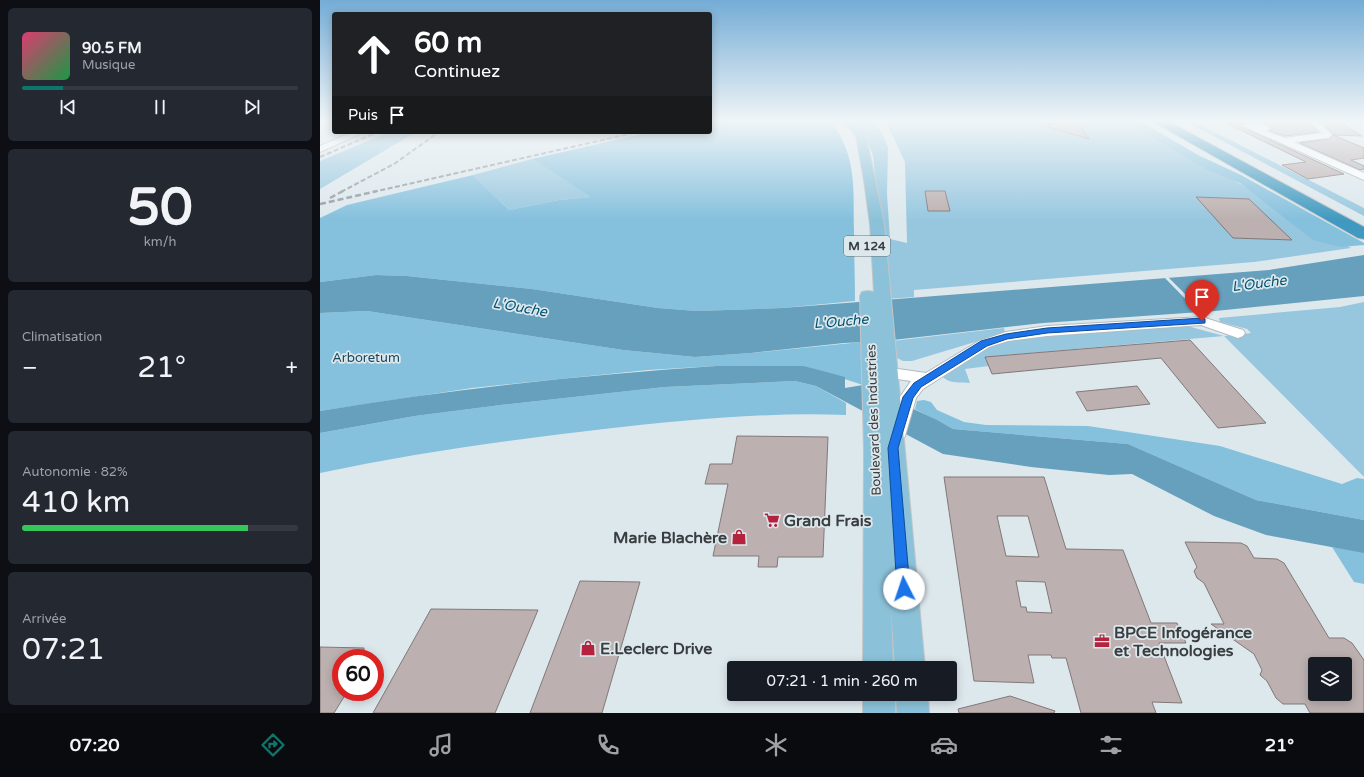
<!DOCTYPE html>
<html lang="fr">
<head>
<meta charset="utf-8">
<style>
  body { margin:0; font-family:"Varela Round",sans-serif; background:#242831; color:#f1f3f6; height:100vh; display:flex; flex-direction:column; font-size:15px; white-space:nowrap }
  * { box-sizing:border-box; margin:0 }
  p { font-size:13px; color:#9ea1a6 }
  .icon { flex:none; width:22px; height:22px; fill:none; stroke:currentColor; stroke-width:2; stroke-linecap:round; stroke-linejoin:round }
  .map { position:relative; flex:1; overflow:hidden }
  .sheet { display:flex; flex-direction:column; gap:8px; padding:8px; background:#0d0f14; width:320px }
  .sheet>* { flex:none }
  .hud { position:absolute; left:12px; top:12px; width:380px; height:122px; border-radius:4px; box-shadow:0 2px 10px #0003; background:#202124; color:#fff; overflow:hidden }
  .buttons { position:absolute; left:988px; top:657px; display:grid; gap:8px }
  .buttons a { display:grid; place-items:center; width:44px; height:44px; border-radius:4px; background:#171b24; box-shadow:0 2px 10px #0003; font-size:20px }
  .speed { position:absolute; left:12px; top:649px; display:flex; gap:8px; font-size:20px; font-weight:700; text-align:center }
  .speed>* { display:grid; place-content:center; width:52px; height:52px; border-radius:50%; background:#171b24; box-shadow:0 2px 10px #0003; line-height:1 }
  .speed .limit { border:6px solid #d22; background:#fff; color:#111 }
  .pin { position:absolute; display:grid; place-items:center; width:34px; height:34px; color:#fff; margin:-41px -17px; border-radius:50% 50% 50% 0; rotate:-45deg; box-shadow:0 0 4px #0007 }
  .pin .icon { rotate:45deg }
  .me { position:absolute; width:44px; margin:-22px; rotate:356deg; stroke-linejoin:round; filter:drop-shadow(0 0 3px #0008) }
  .turn { display:flex; align-items:center; gap:14px; height:84px; padding:0 16px; font-size:18px }
  .turn .icon { width:52px; height:52px; stroke-width:2.5 }
  .turn b { display:block; font-size:28px; line-height:34px }
  .then { display:flex; align-items:center; height:38px; padding:0 16px; background:#0003; gap:8px; font-size:15px }
  .big { font-size:30px; font-weight:600; line-height:1.1 }
  .sheet .widget { flex:1; display:flex; flex-direction:column; justify-content:center; gap:6px; min-width:0; padding:0 14px; border-radius:6px; background:#242831 }
  .sheet .dial { align-items:center; gap:0 }
  .dial b { font-size:52px; line-height:1 }
  .song { display:flex; align-items:center; gap:12px }
  .cover { width:48px; height:48px; border-radius:6px; background:linear-gradient(135deg,hsl(340 70% 55%),hsl(140 70% 35%)) }
  .played { height:4px; border-radius:2px; background:linear-gradient(90deg,#0f766e 15%,#363941 15%) }
  .keys { display:flex; justify-content:space-around; direction:ltr }
  .heat { display:flex; justify-content:space-between; align-items:center; font-size:22px; direction:ltr }
  .charge { height:6px; border-radius:3px; background:linear-gradient(90deg,#34c759 82%,#363941 0) }
  .trip { position:absolute; left:407px; top:661px; width:230px; height:40px; border-radius:4px; background:#171b24; box-shadow:0 2px 10px #0003; font-weight:600; line-height:40px; text-align:center }
  .menu { display:flex; height:64px; justify-content:space-around; align-items:center; background:#090b0e; color:#9ea1a6 }
  .menu .icon { width:28px; height:28px }
  .menu .active { color:#0f766e }
  .menu b { font-size:18px; color:#f1f3f6 }
  main { display:flex; flex:1; min-height:0 }
  .map>svg:first-child { display:block }
</style>
</head>
<body>
<main>
<section class="sheet">
<div class="widget">
<div class="song"><i class="cover"></i><div><b>90.5 FM</b><p>Musique</p></div></div>
<div class="played"></div>
<div class="keys"><svg class="icon" aria-label="previous" viewBox="0 0 24 24"><path d="M18 5L8 12l10 7zM5 5v14"/></svg><svg class="icon" aria-label="pause" viewBox="0 0 24 24"><path d="M8 5v14M16 5v14"/></svg><svg class="icon" aria-label="next" viewBox="0 0 24 24"><path d="M6 5l10 7-10 7zM19 5v14"/></svg></div>
</div>
<div class="widget dial"><b>50</b><p>km/h</p></div>
<div class="widget"><p>Climatisation</p>
<div class="heat"><a>−</a><b class="big">21°</b><a>+</a></div>
</div>
<div class="widget"><p>Autonomie · 82%</p><b class="big">410 km</b><div class="charge"></div></div>
<div class="widget"><p>Arrivée</p><b class="big">07:21</b></div>
</section>
<div class="map">
<svg width="1044" height="713" viewBox="0 0 1044 713">
  <rect width="100%" height="100%" fill="#dde8ed"/>
  <path fill="#97c7df" d="M553,120L564,137L568,147L567,194L570,239L587,243L585,162L565,120H810L1031,248L934,262L594,290V297L567,299L553,156C549,142 543,131 533,121Z
    M873,121L1044,208V216L863,120Z
    M69,132H96L0,189V161Z
    M212,159L272,197L239,200L189,210L153,175Z
    M1044,302V477L904,336L665,357L669,366L645,369L650,383C642,382 629,384 623,377L625,374L661,350L691,340L714,335L860,324L904,336L931,333L927,329L900,322L899,318L1020,307Z
    M684,328L685,333L592,361H583L575,357L572,341Z"/>
  <path fill="#85c0dd" d="M390,120H509C538,154 533,190 534,231C534,254 535,278 535,301L462,308L377,311L338,308L212,289L87,276L56,275L0,282V218L27,205L153,175L189,210L239,200L271,197L212,159L331,132H390Z
    M820,121L878,155L921,175L1044,243V245L1021,247L993,240L920,183L886,169L803,120Z
    M47,311L303,350L375,357L431,353L542,342L543,385L484,366H396L328,370L152,388L0,411V313Z
    M475,381L496,386L526,403V415C444,412 365,420 284,429C189,440 94,453 0,473V433L95,416L181,405L345,387Z
    M604,400L611,402L617,410L644,422L666,425L768,426L900,446L1022,484L1037,478L1044,479V520L936,500L808,444L633,429L595,409L597,401Z
    M1012,547L1044,552V584L1034,582Z"/>
  <path fill="#67a0bc" d="M1044,255V296L895,311L723,323L564,341L524,343L431,353L375,357L303,350L47,311L0,313V282L56,275L87,276L212,289L338,308L377,311L462,308L949,270Z
    M396,366H484L525,377V388L543,385L617,420L633,429L808,444L936,500L1044,520V553L946,535L894,516L812,474L789,475L711,467L623,454L496,386L475,381L345,387L181,405L95,416L0,433V411C131,389 263,375 396,366Z"/>
  <path fill="#dde8ed" d="M843,276H847L884,313H879Z"/>
  <path fill="#bcb0b0" stroke="#827878" fill-rule="evenodd" d="M751,120L754,124H758L769,139L728,127V124H739L737,121Z
    M900,120H986L999,132L965,136L949,131L951,127L941,122H928L922,127L1024,174L988,179L962,165L986,162Z
    M1000,120L1020,122L1042,136L1013,135Z
    M1013,135L1044,148V158L1031,160L1044,166V169L1040,170L980,143L1008,139Z
    M605,191H625L630,211H608Z
    M876,197L929,199L972,240L913,238Z
    M870,340L946,423L898,428L841,358L672,374L665,357Z
    M817,386L830,404L767,411L756,392Z
    M417,436L508,437L503,557H458L457,567H438L439,556H393L408,484H385L390,464H412Z
    M624,477H724L746,549L803,550L831,623H857L866,643H839L862,703L832,702L836,713H761L746,658H732L731,655H708L714,683L654,681ZM677,516H708L719,557L686,556ZM696,581L725,582L732,613L707,612L706,607H701Z
    M865,542L921,543L927,546L934,558L957,559L964,563L1009,638H1024L1032,643L1044,660V713H990L985,704H963L956,698L947,681L940,675L942,670L934,654L891,624H904L884,583L877,578L874,571L877,567ZM995,664H1025V694H995Z
    M260,581L320,582L282,713H210Z
    M111,609L218,610L175,713H53Z
    M0,647L44,648V658H21V692H27L14,713H0Z
    M690,696L735,711L734,713H639L638,709Z"/>
  <g fill="none" stroke-linecap="round" stroke-linejoin="round">
    <g stroke="#b1bbc0" stroke-width="2">
      <path id="minor" d="M987,120H997L1012,135L1008,138L974,142L1044,173V180L923,126C929,121 944,122 950,128L946,131L965,138L1002,133Z
        M33,132H44L0,152V146Z
        M882,317L923,330L925,333L923,336L918,338L881,325L727,336L688,341L669,347L603,389L596,398L585,436L582,441L576,443L570,441L567,436L580,397L591,381L557,376L552,375L549,371L552,367L557,366L606,373L659,341L686,332L727,326Z"/>
    </g>
    <g stroke="#c4c5c5" stroke-width="2">
      <path id="major" d="M523,120H534L546,136L564,224L605,668H575L571,607L573,668H543L544,451L540,296L542,292L548,291L554,292L550,224L544,180L536,136Z
        M543,694H575V713H543Z
        M576,694H608L609,713H577Z"/>
    </g>
    <g stroke="#c4c5c5" stroke-width="2">
      <path id="highway" d="M830,120H846L1044,227V239L1038,238Z"/>
    </g>
    <use href="#minor" fill="#fff" fill-rule="evenodd"/>
    <use href="#major" fill="#8cc2d9" fill-rule="evenodd"/>
    <use href="#highway" fill="#4099c0" fill-rule="evenodd"/>
    <path stroke="#92999d" stroke-width="2" stroke-dasharray="5 2.5" stroke-linecap="butt" d="M0,157L58,132
      M21,192L74,164L119,132
      M53,192L318,132"/>
    <path stroke="#92999d" stroke-width="2.5" stroke-dasharray="6 3" stroke-linecap="butt" d="M10,198L23,191
      M0,204L57,191"/>
  </g>
  <linearGradient id="sky" x2="0" y2="1"><stop stop-color="#74acd6"/><stop offset="0.55" stop-color="#f0f5f7"/><stop offset="1" stop-color="#f0f5f7" stop-opacity="0"/></linearGradient>
  <rect width="1044" height="220" fill="url(#sky)"/>
  <path fill="#1a73e8" stroke="#114b97" d="M882,318L885,319V323L727,333L687,339L667,346L601,387L593,398L578,448L590,589L588,594L584,596L579,594L577,589L568,448L583,397L594,383L661,341L686,334L727,328Z"/>
  <defs>
    <g id="supermarket-bare" transform="scale(1.2)"><path d="M-6-5.5h2.5l.6 2H6L4.5 2H-2.5L-4.4-4H-6ZM-1.5 3.2a1.3 1.3 0 1 0 .1 0ZM3 3.2a1.3 1.3 0 1 0 .1 0Z" fill="#b4223e" stroke="#dde8ed" stroke-width="2.5" paint-order="stroke"/></g>
    <g id="shop-bare" transform="scale(1.2)"><path d="M-5-2.5h2.3a2.7 3.5 0 0 1 5.4 0H5L5.5 6h-11ZM-1.5-2.5h3a1.5 2.3 0 0 0-3 0Z" fill="#b4223e" stroke="#dde8ed" stroke-width="2.5" paint-order="stroke"/></g>
    <g id="office-bare" transform="scale(1.2)"><path d="M-6-3h4V-5.5h4V-3h4V5H-6ZM-1-4.5V-3h2v-1.5ZM-6 0V1H6V0Z" fill="#b4223e" stroke="#dde8ed" stroke-width="2.5" paint-order="stroke"/></g>
  </defs>
  <g fill-rule="evenodd">
    <use href="#supermarket-bare" x="452" y="520"/>
    <use href="#shop-bare" x="419" y="537"/>
    <use href="#office-bare" x="782" y="641"/>
    <use href="#shop-bare" x="268" y="648"/>
  </g>
  <g text-anchor="middle" stroke-width="3.5" stroke-linejoin="round" paint-order="stroke">
    <rect fill="#dde8ed" stroke="#6a7073" stroke-width="1" x="524" y="236" width="46" height="20" rx="3"/>
    <g font-size="12" font-weight="bold" fill="#393d3f">
      <text x="547" y="250">M 124</text>
    </g>
    <g font-size="13" fill="#17475c" stroke="#dde8ed">
      <text x="46" y="362">Arboretum</text>
    </g>
    <g font-size="13" fill="#393d3f" stroke="#dde8ed">
      <text transform="translate(553 420) rotate(-92)" y="5">Boulevard des Industries</text>
    </g>
    <g font-size="14" font-style="italic" fill="#00526e" stroke="#dde8ed">
      <text transform="translate(939 283) rotate(-7)" y="5">L'Ouche</text>
      <text transform="translate(200 307) rotate(10)" y="5">L'Ouche</text>
      <text transform="translate(521 321) rotate(-5)" y="5">L'Ouche</text>
    </g>
    <g font-size="16" font-weight="bold" fill="#393d3f" stroke="#dde8ed" text-anchor="start">
      <text x="464" y="526">Grand Frais</text>
      <text x="407" y="543" text-anchor="end">Marie Blachère</text>
      <text x="794" y="638">BPCE Infogérance<tspan x="794" dy="18">et Technologies</tspan></text>
      <text x="280" y="654">E.Leclerc Drive</text>
    </g>
  </g>
</svg>
<div class="buttons">
<a><svg class="icon" aria-label="layers" viewBox="0 0 24 24"><path d="M12 4l9 5-9 5-9-5zM3 14l9 5 9-5"/></svg></a>
</div>
<div class="speed"><div class="limit">60</div></div>
<div class="pin" style="left:882px;top:321px;background:#d93025"><svg class="icon" aria-label="arrive" viewBox="0 0 24 24"><path d="M6 21V4h12l-3 4 3 4H6"/></svg></div>
<svg class="me" style="left:584px;top:589px" viewBox="-20 -20 40 40"><circle r="19" fill="#fff"/><path d="M0-13L10 11 0 6-10 11z" fill="#1a73e8"/></svg>
<div class="trip">07:21 · 1 min · 260 m</div>
<div class="hud">
<div class="turn"><svg class="icon" aria-label="ahead" viewBox="0 0 24 24"><path d="M12 20V5M6 11l6-6 6 6"/></svg><div><b>60 m</b>Continuez</div></div>
<div class="then">Puis<svg class="icon" aria-label="arrive" viewBox="0 0 24 24"><path d="M6 21V4h12l-3 4 3 4H6"/></svg></div>
</div>
</div>
</main>
<nav class="menu">
<b>07:20</b>
<svg class="icon active" aria-label="directions" viewBox="0 0 24 24"><path d="M12 3l9 9-9 9-9-9zM9 14v-3h6M13 9l2 2-2 2"/></svg>
<svg class="icon" aria-label="music" viewBox="0 0 24 24"><path d="M9 18V5l10-2v13"/><circle cx="6" cy="18" r="3"/><circle cx="16" cy="16" r="3"/></svg>
<svg class="icon" aria-label="phone" viewBox="0 0 24 24"><path d="M5 4h4l2 5-3 2q2 4 5 5l2-3 5 2v4C11 20 4 13 5 4z"/></svg>
<svg class="icon" aria-label="climate" viewBox="0 0 24 24"><path d="M12 3v18M4 7l16 10M4 17L20 7"/></svg>
<svg class="icon" aria-label="car" viewBox="0 0 24 24"><path d="M5 17H2v-5l4-1 3-4h7l3 4 3 1v5h-3M9 17h6M6 11h13"/><circle cx="7" cy="17" r="2"/><circle cx="17" cy="17" r="2"/></svg>
<svg class="icon" aria-label="filters" viewBox="0 0 24 24"><path d="M4 7h16M4 17h16"/><circle cx="9" cy="7" r="2"/><circle cx="15" cy="17" r="2"/></svg>
<b>21°</b>
</nav>
</body>
</html>
